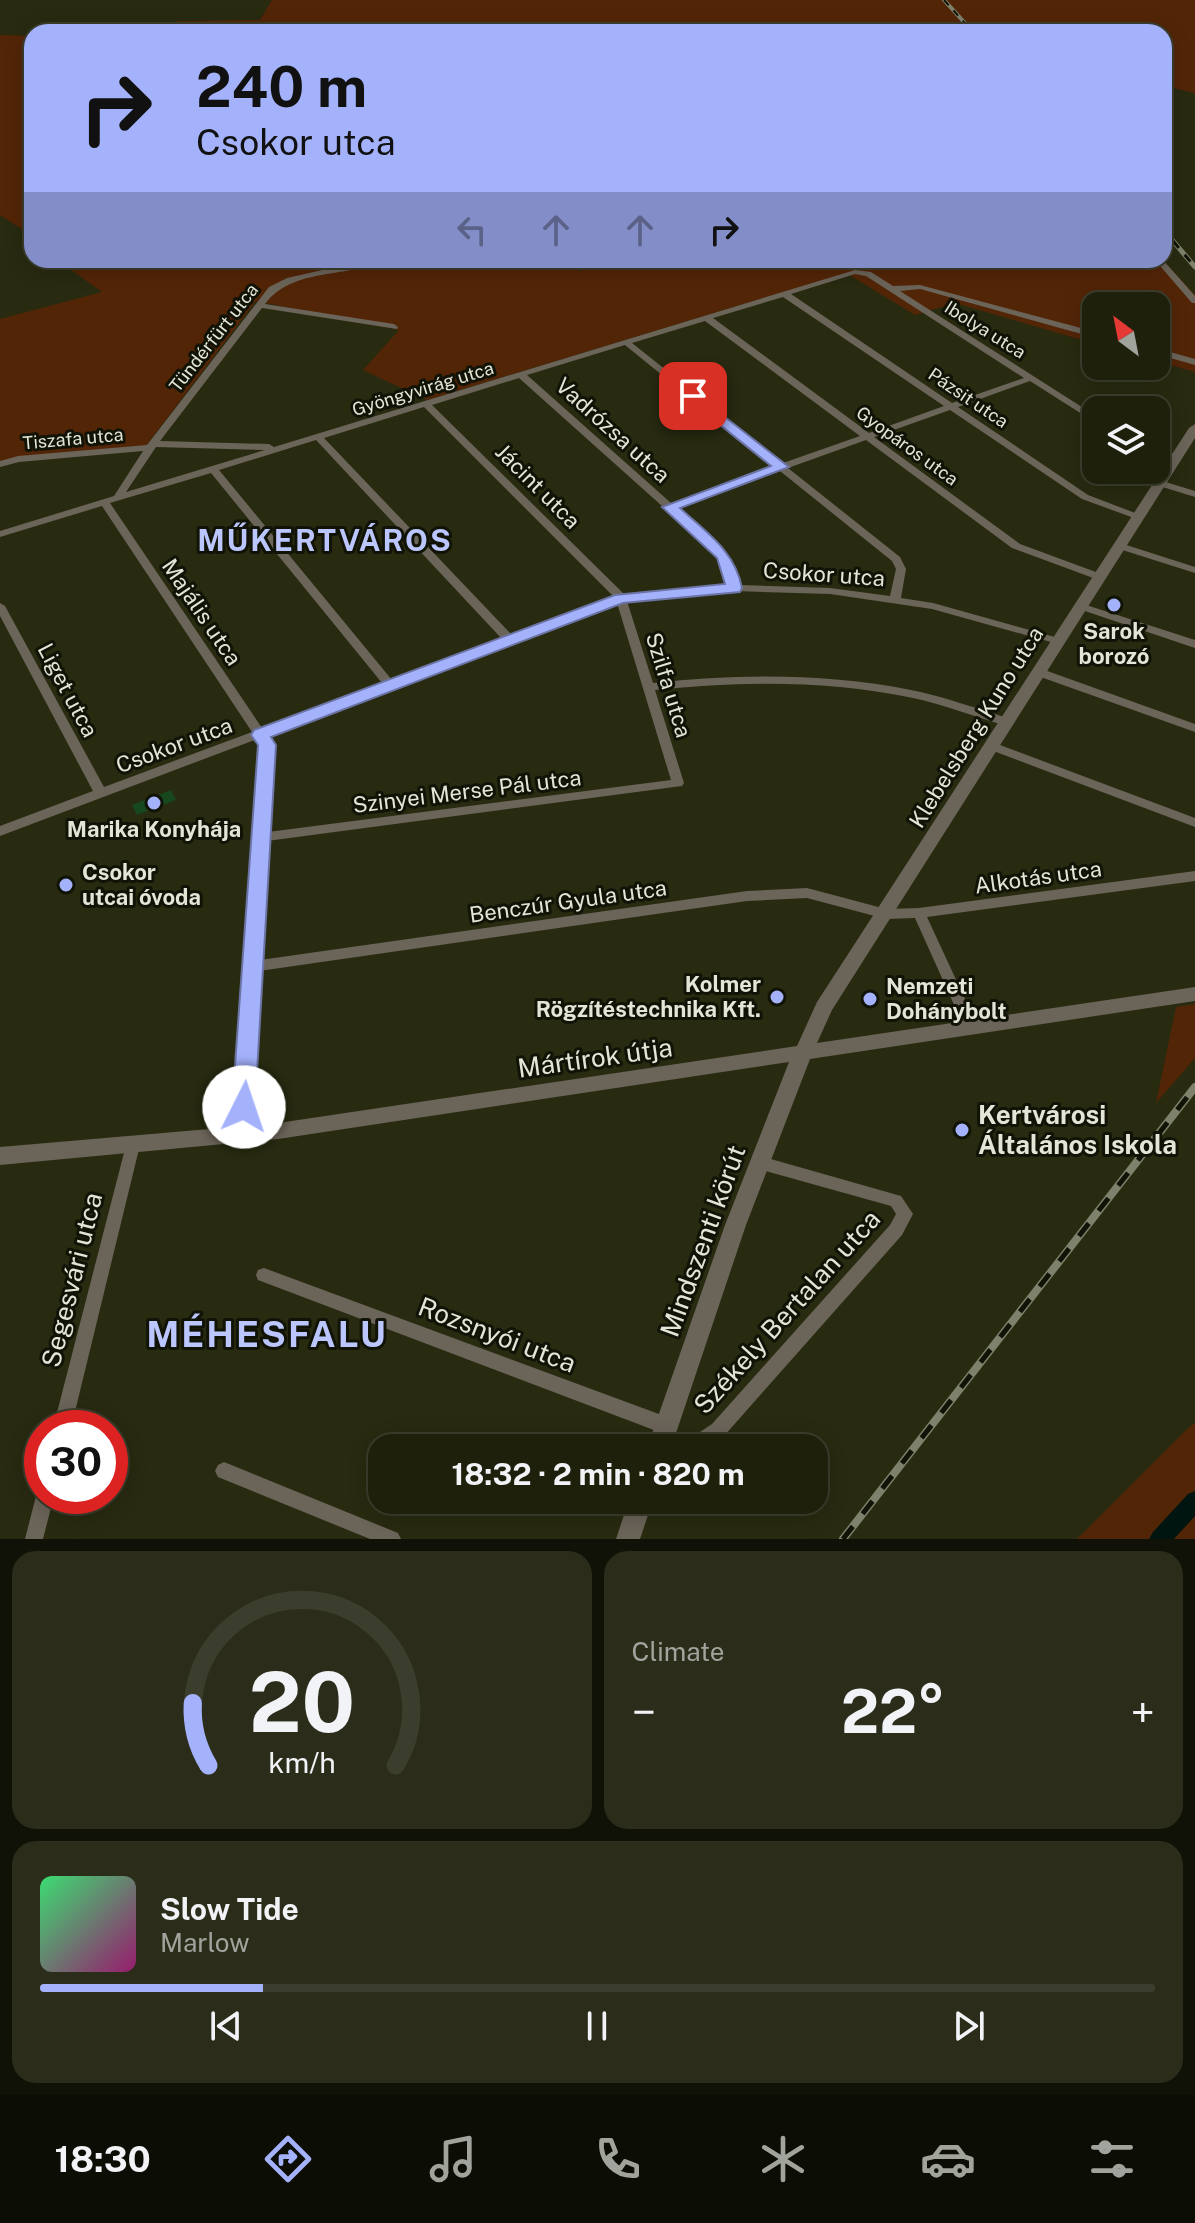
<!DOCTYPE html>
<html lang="en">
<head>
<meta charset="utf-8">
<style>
  body { margin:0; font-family:"Public Sans",sans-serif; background:#2b2d1a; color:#f1f3f6; height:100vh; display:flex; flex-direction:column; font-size:30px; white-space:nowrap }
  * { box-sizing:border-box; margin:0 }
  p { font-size:26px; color:#a1a39d }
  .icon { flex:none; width:44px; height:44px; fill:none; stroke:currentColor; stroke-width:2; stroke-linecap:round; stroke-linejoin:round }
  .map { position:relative; height:1539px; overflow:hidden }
  .details { display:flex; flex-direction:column; gap:12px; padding:12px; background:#101207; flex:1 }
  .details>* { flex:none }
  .guide { position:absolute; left:24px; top:24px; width:1148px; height:244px; border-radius:24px; box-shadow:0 4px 20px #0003,0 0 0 2px #3c3e2d; background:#a4b2fc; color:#111; overflow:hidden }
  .needle { width:52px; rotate:328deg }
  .buttons { position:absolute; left:1082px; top:292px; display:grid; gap:16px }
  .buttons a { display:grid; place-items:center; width:88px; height:88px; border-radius:16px; background:#1e200c; box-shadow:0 4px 20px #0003,0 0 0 2px #3c3e2d; font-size:40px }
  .speed { position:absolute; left:24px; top:1410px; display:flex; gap:16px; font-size:40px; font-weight:700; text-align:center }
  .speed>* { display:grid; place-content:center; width:104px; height:104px; border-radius:50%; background:#1e200c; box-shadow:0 4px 20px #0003,0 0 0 2px #3c3e2d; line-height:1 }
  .speed .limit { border:12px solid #d22; background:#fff; color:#111 }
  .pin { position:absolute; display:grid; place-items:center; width:68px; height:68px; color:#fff; margin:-34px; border-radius:16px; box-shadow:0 4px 12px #0006 }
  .me { position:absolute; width:88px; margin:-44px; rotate:4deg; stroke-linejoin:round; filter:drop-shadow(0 0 6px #0008) }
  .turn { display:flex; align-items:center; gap:28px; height:168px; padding:0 40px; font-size:36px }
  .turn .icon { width:104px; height:104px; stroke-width:2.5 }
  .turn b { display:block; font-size:56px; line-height:68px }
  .lanes { display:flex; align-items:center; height:76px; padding:0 40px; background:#0003; justify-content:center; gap:40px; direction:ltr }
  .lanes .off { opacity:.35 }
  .big { font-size:60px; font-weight:700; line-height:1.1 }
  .details .widget { flex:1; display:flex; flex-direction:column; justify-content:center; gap:12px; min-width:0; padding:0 28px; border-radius:24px; background:#2b2d1a }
  .details .dial { align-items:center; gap:0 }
  .dial svg { height:208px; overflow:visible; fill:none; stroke:#3c3e2d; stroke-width:7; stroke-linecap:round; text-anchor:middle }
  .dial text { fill:#f1f3f6; stroke:none }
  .song { display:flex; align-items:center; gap:24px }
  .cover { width:96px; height:96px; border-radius:12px; background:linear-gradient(135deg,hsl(140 70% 55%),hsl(320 70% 35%)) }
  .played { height:8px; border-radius:4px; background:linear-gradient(90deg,#a4b2fc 20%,#3c3e2d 20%) }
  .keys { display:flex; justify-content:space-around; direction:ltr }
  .heat { display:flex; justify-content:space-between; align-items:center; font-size:44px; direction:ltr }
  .details .tiles { flex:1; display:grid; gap:12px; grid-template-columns:1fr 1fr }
  .widget:last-child { grid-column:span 2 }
  .trip { position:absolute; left:368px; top:1434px; width:460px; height:80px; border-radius:24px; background:#1e200c; box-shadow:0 4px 20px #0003,0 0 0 2px #3c3e2d; font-weight:700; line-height:80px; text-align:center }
  .tab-bar { display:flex; height:128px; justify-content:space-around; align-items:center; background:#0c0d05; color:#a1a39d }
  .tab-bar .icon { width:56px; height:56px }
  .tab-bar .active { color:#a4b2fc }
  .tab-bar b { font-size:36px; color:#f1f3f6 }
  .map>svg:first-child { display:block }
</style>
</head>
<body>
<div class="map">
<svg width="1195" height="1539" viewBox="0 0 1195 1539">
  <rect width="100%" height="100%" fill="#282b10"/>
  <path fill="#532507" d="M272,0H1195V93L1164,86V32H168L177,21L260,20Z
    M0,35L32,36V242L29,240L31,235L0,215Z
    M57,260H564L579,271L627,260H1132L1152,264L1150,260H1163L1195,295V372L1156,361V306H1096V344L955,303L915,315L846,273L427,400L363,370L399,330L256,301L145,447L0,461V319L102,292Z
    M1195,1004V1058L1156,1103L1176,1007Z
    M1195,1423V1539H1077L1187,1429Z"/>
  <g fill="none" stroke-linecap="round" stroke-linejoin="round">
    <path fill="#001510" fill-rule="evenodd" d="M1195,1491V1516L1174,1539H1149L1153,1532L1188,1494Z"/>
  </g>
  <path fill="#16471d" d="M171,790L176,800L137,815L132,805Z"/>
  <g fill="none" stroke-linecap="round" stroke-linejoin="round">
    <path fill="#6b6459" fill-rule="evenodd" d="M367,260H382C345,279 293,267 265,304L394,324L398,327L397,329L262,308L160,441L269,444L274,447L855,270L871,272L893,286L920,285L1096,332V338L920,289L900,291L1096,416V423L1030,381L958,407L1088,495L1143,516L1138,519L1134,518L1082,499L950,410L874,437L1020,544L1104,575L1105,577L1104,579H1096L1012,548L866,440L788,468L900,557L906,569L901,598L933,603L1062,639L1063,641L1058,644L932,609L830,594L734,591L627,601L653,683C739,674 825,673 911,690C945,697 978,709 1011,719L1013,722L1011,725L1007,726C975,717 945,705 913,698C827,680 741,681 655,690L684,783L682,786L267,841L260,960L747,891L807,888L886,909L919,908L1195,871V881L927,917L978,1027L976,1031L971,1033L966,1031L964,1027L915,918L886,919L807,898L747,901L259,971L249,1135L247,1140L242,1141L237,1140L235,1135L261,745L257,739L0,836V826L93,791L0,616V603L5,606L104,787L252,732L102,506L0,537V531L114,496L143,451L19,462L0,467V461L18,456L147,445L269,287L287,278ZM855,274L866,276L1024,378L952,403L791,294ZM783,297L944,406L869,433L713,318ZM705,321L860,436L783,463L632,343ZM625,345L774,466L671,503L527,375ZM519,378L719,557L726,569L728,585L624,594L432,405ZM424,407L614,597L512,635L324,438ZM316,440L502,639L392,680L219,470ZM156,447L265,450L126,492ZM780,471L892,561L896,569L890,596L830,588L739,585C733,549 702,531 676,508ZM211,473L382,683L262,728L110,503ZM617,603L671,780L268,832L273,745L267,735Z
      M1155,260H1163L1195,296V303H1192Z
      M1156,348L1195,359V365L1156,354Z
      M1156,448L1179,455L1181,457L1176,460L1156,454Z
      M1159,480L1195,491V497L1156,485V481Z
      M1120,543L1195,567V573L1116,548L1115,546L1116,544Z
      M1080,603L1195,640V648L1076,608L1075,606Z
      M1039,668L1195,724V732L1035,675L1033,672L1035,669Z
      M992,742L1195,818V827L988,749L986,746Z
      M133,1139L138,1140L140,1145L71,1428H53L126,1145L128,1140Z
      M760,1156L901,1196L913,1214L902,1235L724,1436L706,1448H682L685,1442L712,1424L890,1225L896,1214L891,1206L755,1168L752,1163L755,1158Z
      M264,1268L667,1417L673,1420L676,1426L673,1432L667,1435L258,1280L256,1275L258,1270Z
      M224,1462L398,1533L401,1539H370L218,1477L215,1471L218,1465Z
      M42,1488V1496H54L43,1539H25L36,1496L39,1490Z"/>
    <path fill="#6b6459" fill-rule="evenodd" d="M1195,424V438L832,1010L817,1043L1195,987V1001L810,1059L746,1225L671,1448H647L725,1225L789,1062L278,1139L0,1165V1147L278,1123L797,1046L817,1002L1189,428Z
      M629,1500H653L640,1539H616Z"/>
    <g stroke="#7e816b" stroke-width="4">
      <path id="rail-far2" d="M944,0L973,32
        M1164,230L1175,243"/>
    </g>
    <g stroke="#7e816b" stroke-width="5">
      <path id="rail-far1" d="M1173,241L1195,267"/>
    </g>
    <g stroke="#7e816b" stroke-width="8">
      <path id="rail" d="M843,1539L1195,1087"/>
    </g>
    <use href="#rail-far2" stroke="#111307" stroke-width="2" stroke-dasharray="7" stroke-linecap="butt"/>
    <use href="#rail-far1" stroke="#111307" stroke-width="3" stroke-dasharray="9" stroke-linecap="butt"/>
    <use href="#rail" stroke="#111307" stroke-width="5" stroke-dasharray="16" stroke-linecap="butt"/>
  </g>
  <path fill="#a4b2fc" stroke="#6b74a4" stroke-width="2" d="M693,392L789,467L680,508C707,533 735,551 742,588L740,592L623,603L271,737L276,745L255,1107L251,1114L244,1117L236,1114L232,1107L258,745L251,735L254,730L615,595L725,584L717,558L662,507L771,466L688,399V393Z"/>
  <g fill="#a4b2fc" stroke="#111307" stroke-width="3">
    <circle cx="1114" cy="605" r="8"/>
    <circle cx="154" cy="803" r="8"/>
    <circle cx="66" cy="885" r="8"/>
    <circle cx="777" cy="997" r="8"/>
    <circle cx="870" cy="999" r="8"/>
    <circle cx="962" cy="1130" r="8"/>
  </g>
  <g text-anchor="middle" stroke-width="6" stroke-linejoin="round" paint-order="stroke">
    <g font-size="18" fill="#e3e6d6" stroke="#111307">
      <text transform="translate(985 330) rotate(32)" y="6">Ibolya utca</text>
      <text transform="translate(214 338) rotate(-52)" y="6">Tündérfürt utca</text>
      <text transform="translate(423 389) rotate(-17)" y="6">Gyöngyvirág utca</text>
      <text transform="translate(968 398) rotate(34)" y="6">Pázsit utca</text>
      <text transform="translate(73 439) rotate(-5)" y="6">Tiszafa utca</text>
      <text transform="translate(907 446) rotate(36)" y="6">Gyopáros utca</text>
    </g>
    <g font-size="22" fill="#e3e6d6" stroke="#111307">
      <text transform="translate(613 430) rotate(42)" y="8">Vadrózsa utca</text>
      <text transform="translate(538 486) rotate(45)" y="8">Jácint utca</text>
      <text transform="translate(824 574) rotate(4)" y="8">Csokor utca</text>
      <text transform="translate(202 612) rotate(56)" y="8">Majális utca</text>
      <text transform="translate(669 685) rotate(73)" y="8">Szilfa utca</text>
      <text transform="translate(68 690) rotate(62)" y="8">Liget utca</text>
      <text transform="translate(976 727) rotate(-58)" y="8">Klebelsberg Kuno utca</text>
      <text transform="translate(174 745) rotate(-20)" y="8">Csokor utca</text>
      <text transform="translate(467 791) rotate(-7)" y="8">Szinyei Merse Pál utca</text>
      <text transform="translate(1038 877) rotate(-8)" y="8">Alkotás utca</text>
      <text transform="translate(568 901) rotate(-8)" y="8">Benczúr Gyula utca</text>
    </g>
    <g font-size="22" font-weight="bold" fill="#e3e6d6" stroke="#111307">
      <text x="1114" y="639">Sarok<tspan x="1114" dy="25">borozó</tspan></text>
      <text x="154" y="837">Marika Konyhája</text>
      <text x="82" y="880" text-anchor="start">Csokor<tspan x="82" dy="25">utcai óvoda</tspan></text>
      <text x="761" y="992" text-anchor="end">Kolmer<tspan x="761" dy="25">Rögzítéstechnika Kft.</tspan></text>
      <text x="886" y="994" text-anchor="start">Nemzeti<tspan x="886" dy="25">Dohánybolt</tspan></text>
    </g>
    <g font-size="26" fill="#e3e6d6" stroke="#111307">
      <text transform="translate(595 1058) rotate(-8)" y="9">Mártírok útja</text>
      <text transform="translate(703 1241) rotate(-70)" y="9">Mindszenti körút</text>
      <text transform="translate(72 1280) rotate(-76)" y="9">Segesvári utca</text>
      <text transform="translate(787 1312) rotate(-48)" y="9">Székely Bertalan utca</text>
      <text transform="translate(497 1335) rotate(21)" y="9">Rozsnyói utca</text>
    </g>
    <g font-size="26" font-weight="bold" fill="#e3e6d6" stroke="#111307" text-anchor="start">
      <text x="978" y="1124">Kertvárosi<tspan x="978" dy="30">Általános Iskola</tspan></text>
    </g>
    <g font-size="30" font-weight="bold" letter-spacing="2" fill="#bbc6fe" stroke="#111307">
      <text x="325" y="551">MŰKERTVÁROS</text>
    </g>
    <g font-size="36" font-weight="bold" letter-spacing="2" fill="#bbc6fe" stroke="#111307">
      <text x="267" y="1347">MÉHESFALU</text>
    </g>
  </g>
</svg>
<div class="buttons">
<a><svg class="needle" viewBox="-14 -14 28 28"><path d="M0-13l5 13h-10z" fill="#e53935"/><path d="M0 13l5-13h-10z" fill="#a1a39d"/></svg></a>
<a><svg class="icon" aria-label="layers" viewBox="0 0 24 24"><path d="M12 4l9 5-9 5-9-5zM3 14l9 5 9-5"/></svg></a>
</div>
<div class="speed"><div class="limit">30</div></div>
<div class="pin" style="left:693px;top:396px;background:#d93025"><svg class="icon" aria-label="arrive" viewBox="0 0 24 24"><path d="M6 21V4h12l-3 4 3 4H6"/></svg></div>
<svg class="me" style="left:244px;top:1107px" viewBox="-20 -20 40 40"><circle r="19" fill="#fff"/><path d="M0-13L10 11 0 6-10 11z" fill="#a4b2fc"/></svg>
<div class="trip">18:32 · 2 min · 820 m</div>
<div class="guide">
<div class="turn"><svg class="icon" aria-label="right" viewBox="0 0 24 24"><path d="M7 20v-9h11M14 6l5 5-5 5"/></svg><div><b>240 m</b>Csokor utca</div></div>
<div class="lanes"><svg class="icon off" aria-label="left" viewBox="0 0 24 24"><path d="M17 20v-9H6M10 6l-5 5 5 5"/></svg><svg class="icon off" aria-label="ahead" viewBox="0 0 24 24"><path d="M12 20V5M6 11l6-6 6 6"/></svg><svg class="icon off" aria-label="ahead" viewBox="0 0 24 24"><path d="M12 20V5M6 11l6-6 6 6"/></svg><svg class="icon" aria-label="right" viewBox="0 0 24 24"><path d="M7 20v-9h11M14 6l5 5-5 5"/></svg></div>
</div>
</div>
<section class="details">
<div class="tiles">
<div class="widget dial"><svg viewBox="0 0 100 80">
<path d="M14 69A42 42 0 1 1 86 69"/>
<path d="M14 69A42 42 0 0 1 8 45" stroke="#a4b2fc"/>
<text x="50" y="56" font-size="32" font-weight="700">20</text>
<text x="50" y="72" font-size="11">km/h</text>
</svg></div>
<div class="widget"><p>Climate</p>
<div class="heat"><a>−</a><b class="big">22°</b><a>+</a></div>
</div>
<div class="widget">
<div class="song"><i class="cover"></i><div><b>Slow Tide</b><p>Marlow</p></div></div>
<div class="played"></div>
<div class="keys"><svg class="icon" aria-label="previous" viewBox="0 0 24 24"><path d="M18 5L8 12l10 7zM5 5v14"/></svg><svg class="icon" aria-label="pause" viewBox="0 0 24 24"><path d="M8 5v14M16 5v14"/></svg><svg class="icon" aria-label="next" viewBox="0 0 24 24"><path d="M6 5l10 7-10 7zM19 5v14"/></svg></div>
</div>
</div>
</section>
<nav class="tab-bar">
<b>18:30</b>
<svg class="icon active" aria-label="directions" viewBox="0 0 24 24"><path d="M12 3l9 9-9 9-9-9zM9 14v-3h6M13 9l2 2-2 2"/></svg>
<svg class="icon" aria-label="music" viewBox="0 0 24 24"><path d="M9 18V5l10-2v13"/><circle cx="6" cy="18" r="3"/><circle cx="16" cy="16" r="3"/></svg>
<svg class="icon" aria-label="phone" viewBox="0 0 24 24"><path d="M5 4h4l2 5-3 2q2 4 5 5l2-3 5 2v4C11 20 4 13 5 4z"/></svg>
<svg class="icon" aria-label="climate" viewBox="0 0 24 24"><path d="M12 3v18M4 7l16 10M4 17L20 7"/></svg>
<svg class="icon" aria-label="car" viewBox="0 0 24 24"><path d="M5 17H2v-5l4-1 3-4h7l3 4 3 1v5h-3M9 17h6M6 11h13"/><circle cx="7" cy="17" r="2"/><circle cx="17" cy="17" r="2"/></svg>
<svg class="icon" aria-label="filters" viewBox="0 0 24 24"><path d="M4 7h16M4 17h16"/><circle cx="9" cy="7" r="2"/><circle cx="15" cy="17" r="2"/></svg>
</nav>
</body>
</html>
